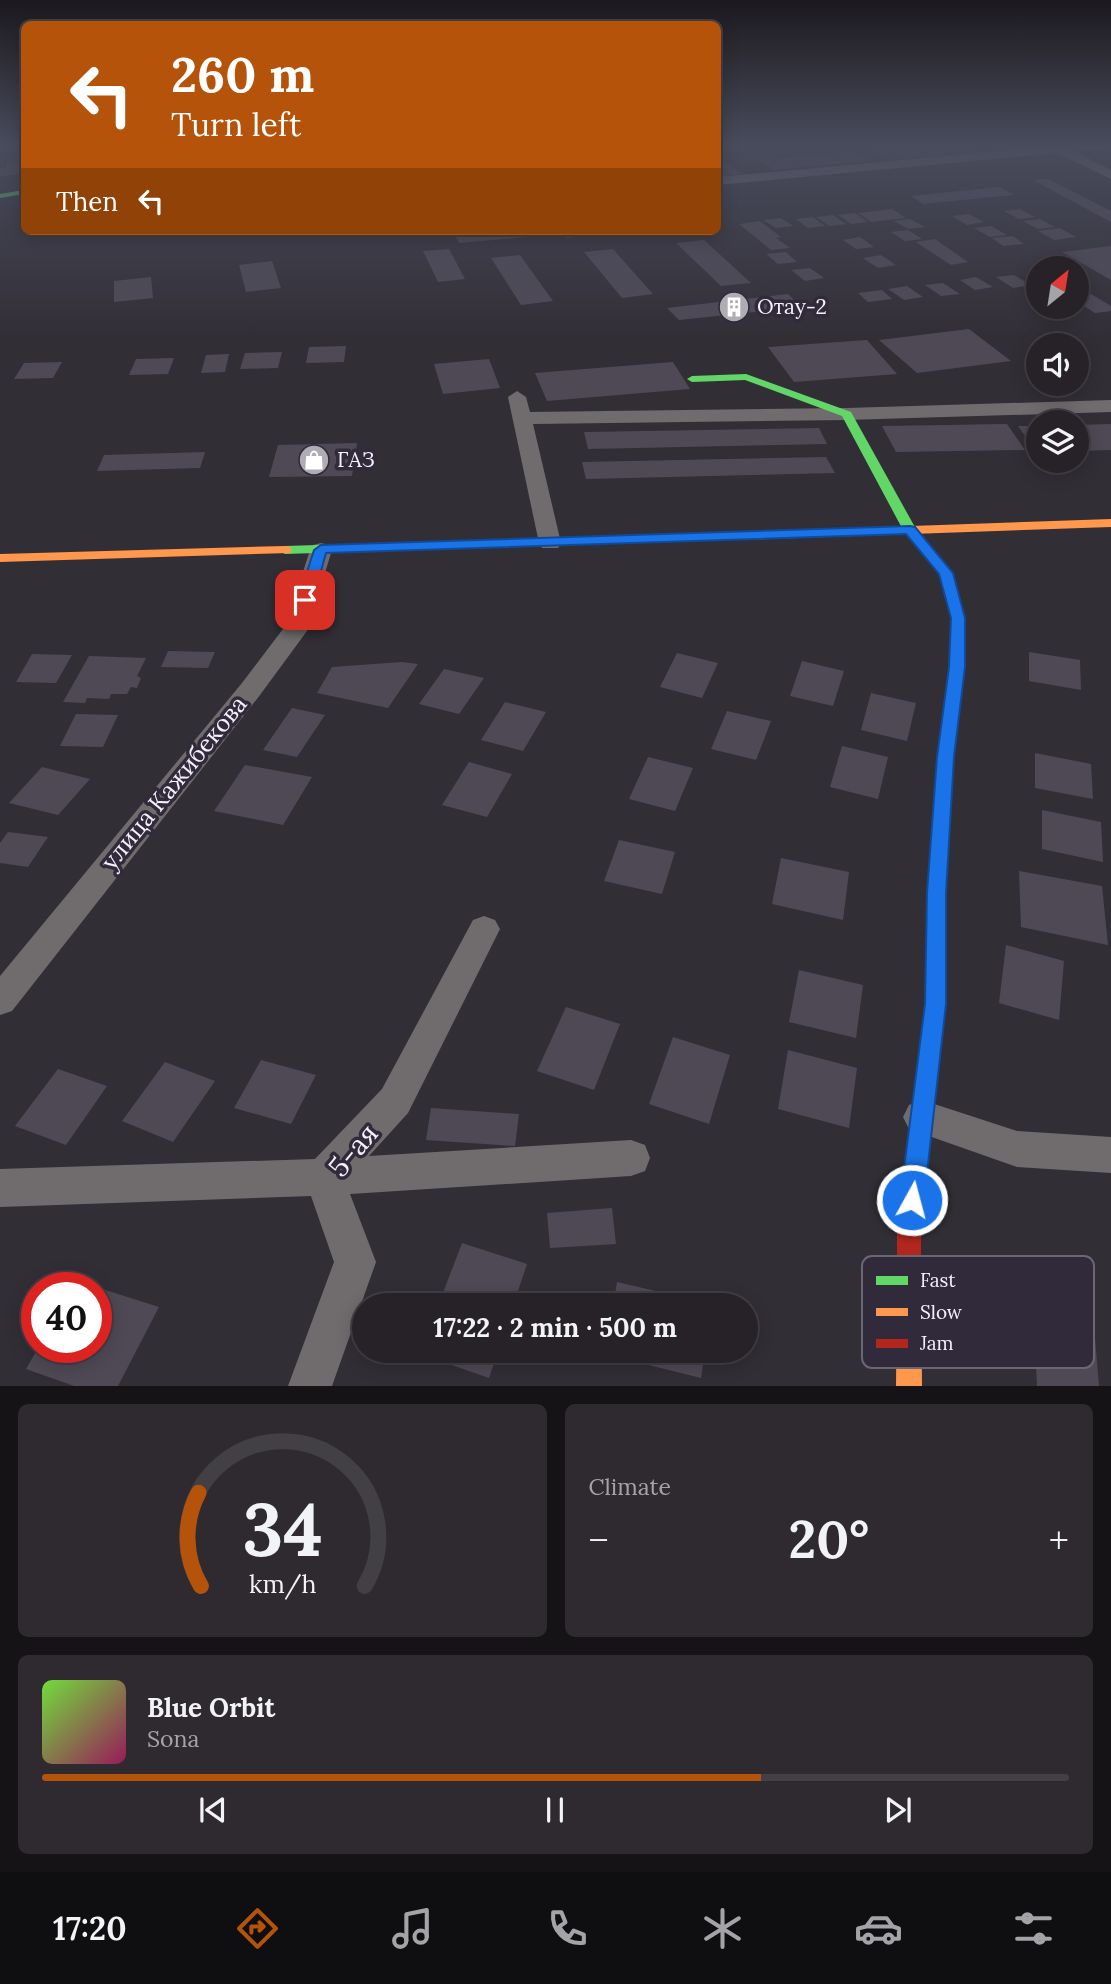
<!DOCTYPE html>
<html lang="en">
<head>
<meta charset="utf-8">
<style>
  body { margin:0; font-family:Lora,serif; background:#2e2a30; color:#f1f3f6; height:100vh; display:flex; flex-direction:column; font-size:26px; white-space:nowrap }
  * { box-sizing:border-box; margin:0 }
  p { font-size:23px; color:#a4a4a8 }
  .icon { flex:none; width:38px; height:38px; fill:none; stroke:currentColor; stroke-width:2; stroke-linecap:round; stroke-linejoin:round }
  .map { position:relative; height:1386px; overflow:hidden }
  .sheet { display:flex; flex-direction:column; gap:18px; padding:18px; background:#151316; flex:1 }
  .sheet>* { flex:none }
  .top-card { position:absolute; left:21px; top:21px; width:700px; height:214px; border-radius:10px; box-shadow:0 4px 18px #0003,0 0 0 2px #423f45; background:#b45309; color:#fff; overflow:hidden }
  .needle { width:46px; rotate:30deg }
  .fabs { position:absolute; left:1026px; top:256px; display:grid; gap:14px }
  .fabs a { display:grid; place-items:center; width:63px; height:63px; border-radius:50%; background:#262228; box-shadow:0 4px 18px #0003,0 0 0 2px #423f45; font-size:35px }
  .speed { position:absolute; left:21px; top:1272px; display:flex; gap:14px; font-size:35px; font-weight:700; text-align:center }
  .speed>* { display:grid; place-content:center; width:91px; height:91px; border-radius:50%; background:#262228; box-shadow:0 4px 18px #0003,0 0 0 2px #423f45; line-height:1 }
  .speed .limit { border:10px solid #d22; background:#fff; color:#111 }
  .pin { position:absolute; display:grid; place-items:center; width:60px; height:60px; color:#fff; margin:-30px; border-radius:14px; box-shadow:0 4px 10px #0006 }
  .me { position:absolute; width:77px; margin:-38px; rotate:7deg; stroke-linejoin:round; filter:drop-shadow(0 0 5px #0008) }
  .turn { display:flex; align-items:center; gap:24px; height:147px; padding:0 35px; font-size:32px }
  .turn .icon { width:91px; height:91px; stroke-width:2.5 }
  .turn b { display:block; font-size:49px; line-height:60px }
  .then { display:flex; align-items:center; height:66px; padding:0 35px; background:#0003; gap:14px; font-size:26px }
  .big { font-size:52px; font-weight:700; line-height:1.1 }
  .sheet .widget { flex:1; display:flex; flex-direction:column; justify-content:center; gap:10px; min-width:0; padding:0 24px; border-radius:10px; background:#2e2a30 }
  .sheet .dial { align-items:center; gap:0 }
  .dial svg { height:182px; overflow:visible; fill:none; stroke:#423f45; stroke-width:7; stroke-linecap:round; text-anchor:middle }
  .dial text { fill:#f1f3f6; stroke:none }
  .song { display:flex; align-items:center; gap:21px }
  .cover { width:84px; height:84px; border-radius:10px; background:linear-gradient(135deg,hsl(100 70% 55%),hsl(330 70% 35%)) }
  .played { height:7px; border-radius:4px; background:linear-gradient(90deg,#b45309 70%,#423f45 70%) }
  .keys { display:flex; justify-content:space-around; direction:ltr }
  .heat { display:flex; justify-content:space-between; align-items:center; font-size:38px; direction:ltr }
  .sheet .tiles { flex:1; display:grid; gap:18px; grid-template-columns:1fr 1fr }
  .widget:last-child { grid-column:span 2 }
  .trip { position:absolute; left:352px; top:1293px; width:406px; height:70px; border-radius:35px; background:#262228; box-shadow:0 4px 18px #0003,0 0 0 2px #423f45; font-weight:700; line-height:70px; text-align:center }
  .menu { display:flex; height:112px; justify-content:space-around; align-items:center; background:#0f0e10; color:#a4a4a8 }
  .menu .icon { width:49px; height:49px }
  .menu .current { color:#b45309 }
  .menu b { font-size:32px; color:#f1f3f6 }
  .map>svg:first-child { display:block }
</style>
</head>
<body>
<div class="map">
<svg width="1111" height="1386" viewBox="0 0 1111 1386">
  <rect width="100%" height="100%" fill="#322e36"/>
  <path fill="#4f4956" d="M730,144H775V146L737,149Z
    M940,144H963L977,152L885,160L869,151Z
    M854,152L870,161L774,170L760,160Z
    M718,156L742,174L718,176Z
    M24,162V174L0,176V168H6V163Z
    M1048,179L1111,211V222L1033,180Z
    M1000,187L1014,195L923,204L911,196Z
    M892,209L906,218L871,222L858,213Z
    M1020,209L1035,217L1019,219L1004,211Z
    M855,213L868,222L851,224L838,215Z
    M969,214L984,222L967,225L952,216Z
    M833,215L846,224L829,226L816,217Z
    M813,217L825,226L808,228L796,219Z
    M781,218L793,226L776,228L763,220Z
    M910,219L925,227L908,229L894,221Z
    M1040,219L1055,227L1038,229L1023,221Z
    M760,221L781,237L776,238L790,248L771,250L739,224Z
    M991,226L1007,235L990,237L974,228Z
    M1060,228L1076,237L1054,240L1038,231Z
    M908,230L922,239L905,241L891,232Z
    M491,231H535L539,236L459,243L454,234Z
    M561,231H618V233L566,238Z
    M1013,236L1024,244L1003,246L992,238Z
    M860,237L874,247L856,249L843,240Z
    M935,239L968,262L951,265L916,242Z
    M704,240L751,283L721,286L676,243Z
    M1111,246V280L1062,252Z
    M449,249L465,279L438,282L423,251Z
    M613,249L653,294L622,298L584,252Z
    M786,252L797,262L778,264L766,254Z
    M520,255L553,301L521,305L491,258Z
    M881,255L896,265L878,268L863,258Z
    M1058,256L1072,264L1057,266L1043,258Z
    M272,261L281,288L246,292L239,265Z
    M810,268L824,278L805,281L791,270Z
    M1014,275L1031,285L1013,288L996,277Z
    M151,277L153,298L114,302V281Z
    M976,277L993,287L975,290L960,280Z
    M943,283L960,294L941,296L925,285Z
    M907,286L923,297L904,300L888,289Z
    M882,290L892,299L868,302L858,293Z
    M788,294L801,307L679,320L667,308Z
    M1091,294L1111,306V311L1095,313L1076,301V296Z
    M969,329L1011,361L917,373L879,340Z
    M867,340L897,374L794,382L768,347Z
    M346,346L344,362L306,363L309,347Z
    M282,352L278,368L240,369L245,353Z
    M229,354L225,372L201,373L206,355Z
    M174,358L168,374L129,375L136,359Z
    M489,359L500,388L443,394L434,364Z
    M62,362L53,378L14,379L24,363Z
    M673,362L690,389L547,401L535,373Z
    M1007,424L1025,450L896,452L882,426Z
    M1111,424V450L1076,451V425Z
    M1018,426H1038V454Z
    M819,428L827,444L588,449L584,432Z
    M357,443L352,476L269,477L278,445Z
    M205,452L200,468L97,471L104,455Z
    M826,457L835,473L586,479L582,462Z
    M168,651L215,652L208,668L161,667Z
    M1029,652L1080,660L1081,690L1029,681Z
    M677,653L718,663L702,698L660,687Z
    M32,654L72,655L56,683L16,682Z
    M89,656L146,658L137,676L141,678L137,688L131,687L127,694H111L109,699L87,698L85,703L63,702Z
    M802,661L844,671L833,706L790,696Z
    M402,662L418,664L388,708L317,693L332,667Z
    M444,669L484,678L459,714L419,704Z
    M871,693L916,703L907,741L861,730Z
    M505,702L546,712L523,751L481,740Z
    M292,708L325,715L297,757L263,750Z
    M727,711L771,721L756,760L711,749Z
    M76,714L118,715L103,747L60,746Z
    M842,746L888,757L878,799L830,787Z
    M1035,753L1091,764L1093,799L1035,788Z
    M648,757L693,768L675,811L629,799Z
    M469,762L512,774L487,817L442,805Z
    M245,765L312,777L283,825L214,811Z
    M42,767L90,779L58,815L9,803Z
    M1042,810L1101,822L1103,862L1042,849Z
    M8,832L48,837L28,867L0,863V843Z
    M619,840L675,852L662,894L604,881Z
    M781,858L849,872L843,920L772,904Z
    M1019,871L1102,886L1108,945L1021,927Z
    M1006,945L1064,961L1059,1020L999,1003Z
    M799,970L863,985L856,1038L789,1022Z
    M566,1007L620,1024L594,1090L537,1071Z
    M673,1037L730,1055L709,1124L649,1104Z
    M788,1050L857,1068L849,1128L778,1109Z
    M261,1060L316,1075L291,1124L234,1108Z
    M165,1062L215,1081L173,1142L122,1121Z
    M58,1069L107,1086L66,1145L15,1126Z
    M431,1108L519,1114L515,1146L426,1140Z
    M612,1208L616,1244L550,1248L547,1213Z
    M462,1243L527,1264L513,1306H438Z
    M77,1281L159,1307L118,1386H74L26,1369L38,1348H96V1288H73Z
    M617,1282L712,1304V1306H613Z
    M1034,1324L1095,1338L1099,1386H1037Z
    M421,1351H498L489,1378L420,1354Z
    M604,1351H705L701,1378L604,1354Z"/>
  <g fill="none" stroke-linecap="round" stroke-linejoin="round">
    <path fill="#706c6d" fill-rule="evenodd" d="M1071,144H1111V148L1073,151L1111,170V179L1057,153L718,185V177Z
      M517,391L526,397L530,412L847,408L1111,400V412L847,420L533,424L561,543L558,548H542L539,543L508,397Z
      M321,543L329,545L332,550L307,631L260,695L12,1011L0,1015V976L242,683L286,625L310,550L313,545Z
      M484,916L495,920L500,929L408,1113L369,1156L631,1140L645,1145L650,1158L645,1171L631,1176L350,1194L376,1262L332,1386H288L334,1262L311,1196L0,1207V1169L315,1159L382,1089L473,920Z
      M922,1100L1017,1131L1111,1137V1173L1017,1167L909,1129L903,1117L909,1105Z"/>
    <path fill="#63d668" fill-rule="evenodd" d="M24,190V194L0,198V194Z
      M746,374L851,412L916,529L953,573L965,618V667L954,757L945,893L946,1004L941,1050L938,1057L930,1059L922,1057L919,1050L926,1004L927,893L938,757L949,667L951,618L939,574L903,530L842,416L745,380L692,382L687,379L692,376Z
      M742,532L749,536L747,539L285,554L278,550L285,546Z"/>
    <path fill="#ff974d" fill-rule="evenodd" d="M1111,519V527L742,540L735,536L742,532Z
      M285,546L290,547L292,550L290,553L0,562V554Z
      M909,1258L918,1261L921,1270L922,1386H896L897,1270L900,1261Z"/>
    <path fill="#b3261e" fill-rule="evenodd" d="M930,1041L938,1043L941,1050L921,1228V1270L918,1279L909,1282L900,1279L897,1270V1228L919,1050L922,1043Z"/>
  </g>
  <linearGradient id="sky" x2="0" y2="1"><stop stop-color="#1c191e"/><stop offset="0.43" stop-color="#494c5d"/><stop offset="1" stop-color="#494c5d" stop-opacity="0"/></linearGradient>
  <rect width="1111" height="338" fill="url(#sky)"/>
  <path fill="#1a73e8" stroke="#114b97" stroke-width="2" d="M910,526L915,527L953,573L965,618V667L954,757L946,893V1004L924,1200L921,1208L912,1212L904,1208L900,1200L925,1004L927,893L937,757L949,667L951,618L939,574L906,534L326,553L313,600L305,605L298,600L314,550L321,545Z"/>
  <defs>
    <g id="building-disc" transform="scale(1.575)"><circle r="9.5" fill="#b0acb6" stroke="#312a3a"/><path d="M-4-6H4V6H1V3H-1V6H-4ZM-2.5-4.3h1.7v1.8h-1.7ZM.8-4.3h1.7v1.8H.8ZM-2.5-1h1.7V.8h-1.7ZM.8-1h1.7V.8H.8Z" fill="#fff"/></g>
    <g id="shop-disc" transform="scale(1.575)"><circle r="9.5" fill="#b0acb6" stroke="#312a3a"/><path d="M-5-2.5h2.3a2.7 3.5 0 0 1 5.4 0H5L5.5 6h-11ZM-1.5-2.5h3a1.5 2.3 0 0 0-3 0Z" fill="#fff"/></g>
  </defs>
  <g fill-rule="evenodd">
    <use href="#building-disc" x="734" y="307"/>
    <use href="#shop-disc" x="314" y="460"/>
  </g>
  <g text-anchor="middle" stroke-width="7" stroke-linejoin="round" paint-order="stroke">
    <g font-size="21" fill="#f4f0fb" stroke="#312a3a" text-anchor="start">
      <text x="757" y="314">Отау-2</text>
      <text x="337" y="467">ГАЗ</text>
    </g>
    <g font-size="24" fill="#f4f0fb" stroke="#312a3a">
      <text transform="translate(174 783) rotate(-51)" y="8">улица Кажибекова</text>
    </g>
    <g font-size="28" fill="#f4f0fb" stroke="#312a3a">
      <text transform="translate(353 1150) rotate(-50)" y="10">5-ая</text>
    </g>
  </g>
  <rect x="862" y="1256" width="232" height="112" rx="10" fill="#312a3a" stroke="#6c6574" stroke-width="2"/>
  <rect x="876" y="1276" width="32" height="9" fill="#63d668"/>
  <rect x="876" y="1308" width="32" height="8" fill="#ff974d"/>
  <rect x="876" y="1339" width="32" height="9" fill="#b3261e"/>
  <g font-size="19" fill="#f4f0fb">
    <text x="920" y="1287">Fast</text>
    <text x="920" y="1319">Slow</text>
    <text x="920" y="1350">Jam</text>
  </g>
</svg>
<div class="fabs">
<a><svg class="needle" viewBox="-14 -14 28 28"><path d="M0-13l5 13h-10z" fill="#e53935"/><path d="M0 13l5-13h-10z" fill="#a4a4a8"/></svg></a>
<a><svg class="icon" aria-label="sound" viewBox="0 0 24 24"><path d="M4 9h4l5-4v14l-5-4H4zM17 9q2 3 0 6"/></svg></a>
<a><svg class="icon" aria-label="layers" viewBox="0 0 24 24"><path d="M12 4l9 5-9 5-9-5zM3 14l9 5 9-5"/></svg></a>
</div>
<div class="speed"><div class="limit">40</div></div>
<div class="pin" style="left:305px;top:600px;background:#d93025"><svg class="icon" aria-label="arrive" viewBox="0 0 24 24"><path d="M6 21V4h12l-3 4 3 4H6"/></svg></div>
<svg class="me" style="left:912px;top:1200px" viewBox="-20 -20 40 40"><circle r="17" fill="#1a73e8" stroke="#fff" stroke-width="3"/><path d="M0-11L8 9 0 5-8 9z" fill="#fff"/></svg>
<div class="trip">17:22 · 2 min · 500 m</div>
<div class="top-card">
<div class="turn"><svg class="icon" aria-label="left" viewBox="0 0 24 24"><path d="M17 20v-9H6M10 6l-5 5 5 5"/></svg><div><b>260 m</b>Turn left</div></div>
<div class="then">Then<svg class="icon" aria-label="left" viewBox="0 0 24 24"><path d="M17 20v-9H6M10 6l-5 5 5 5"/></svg></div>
</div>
</div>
<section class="sheet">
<div class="tiles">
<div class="widget dial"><svg viewBox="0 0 100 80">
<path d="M14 69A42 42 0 1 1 86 69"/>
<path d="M14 69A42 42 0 0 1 13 28" stroke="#b45309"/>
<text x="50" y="56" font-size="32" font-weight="700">34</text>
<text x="50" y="72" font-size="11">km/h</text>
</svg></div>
<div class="widget"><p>Climate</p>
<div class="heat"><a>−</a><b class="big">20°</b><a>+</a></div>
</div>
<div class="widget">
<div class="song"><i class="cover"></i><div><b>Blue Orbit</b><p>Sona</p></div></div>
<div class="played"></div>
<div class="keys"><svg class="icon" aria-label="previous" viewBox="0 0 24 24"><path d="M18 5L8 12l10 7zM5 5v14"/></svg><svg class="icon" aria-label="pause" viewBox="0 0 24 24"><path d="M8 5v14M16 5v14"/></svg><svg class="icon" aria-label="next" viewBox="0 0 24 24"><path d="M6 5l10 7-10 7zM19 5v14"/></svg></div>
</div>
</div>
</section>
<nav class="menu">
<b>17:20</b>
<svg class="icon current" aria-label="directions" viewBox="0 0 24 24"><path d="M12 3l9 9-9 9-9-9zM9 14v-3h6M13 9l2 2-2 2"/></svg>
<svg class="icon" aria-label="music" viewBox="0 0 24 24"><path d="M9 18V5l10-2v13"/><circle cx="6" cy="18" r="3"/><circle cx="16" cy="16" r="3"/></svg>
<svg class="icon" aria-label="phone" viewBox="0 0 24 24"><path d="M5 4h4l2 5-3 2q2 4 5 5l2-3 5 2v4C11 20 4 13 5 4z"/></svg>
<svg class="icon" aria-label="climate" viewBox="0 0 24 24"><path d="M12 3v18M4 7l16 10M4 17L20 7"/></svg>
<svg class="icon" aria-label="car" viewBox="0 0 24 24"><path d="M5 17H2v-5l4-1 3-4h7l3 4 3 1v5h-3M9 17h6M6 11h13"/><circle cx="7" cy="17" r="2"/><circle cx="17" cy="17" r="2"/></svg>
<svg class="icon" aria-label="filters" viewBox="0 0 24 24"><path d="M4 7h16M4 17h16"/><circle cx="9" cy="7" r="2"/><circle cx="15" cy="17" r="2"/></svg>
</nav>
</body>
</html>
